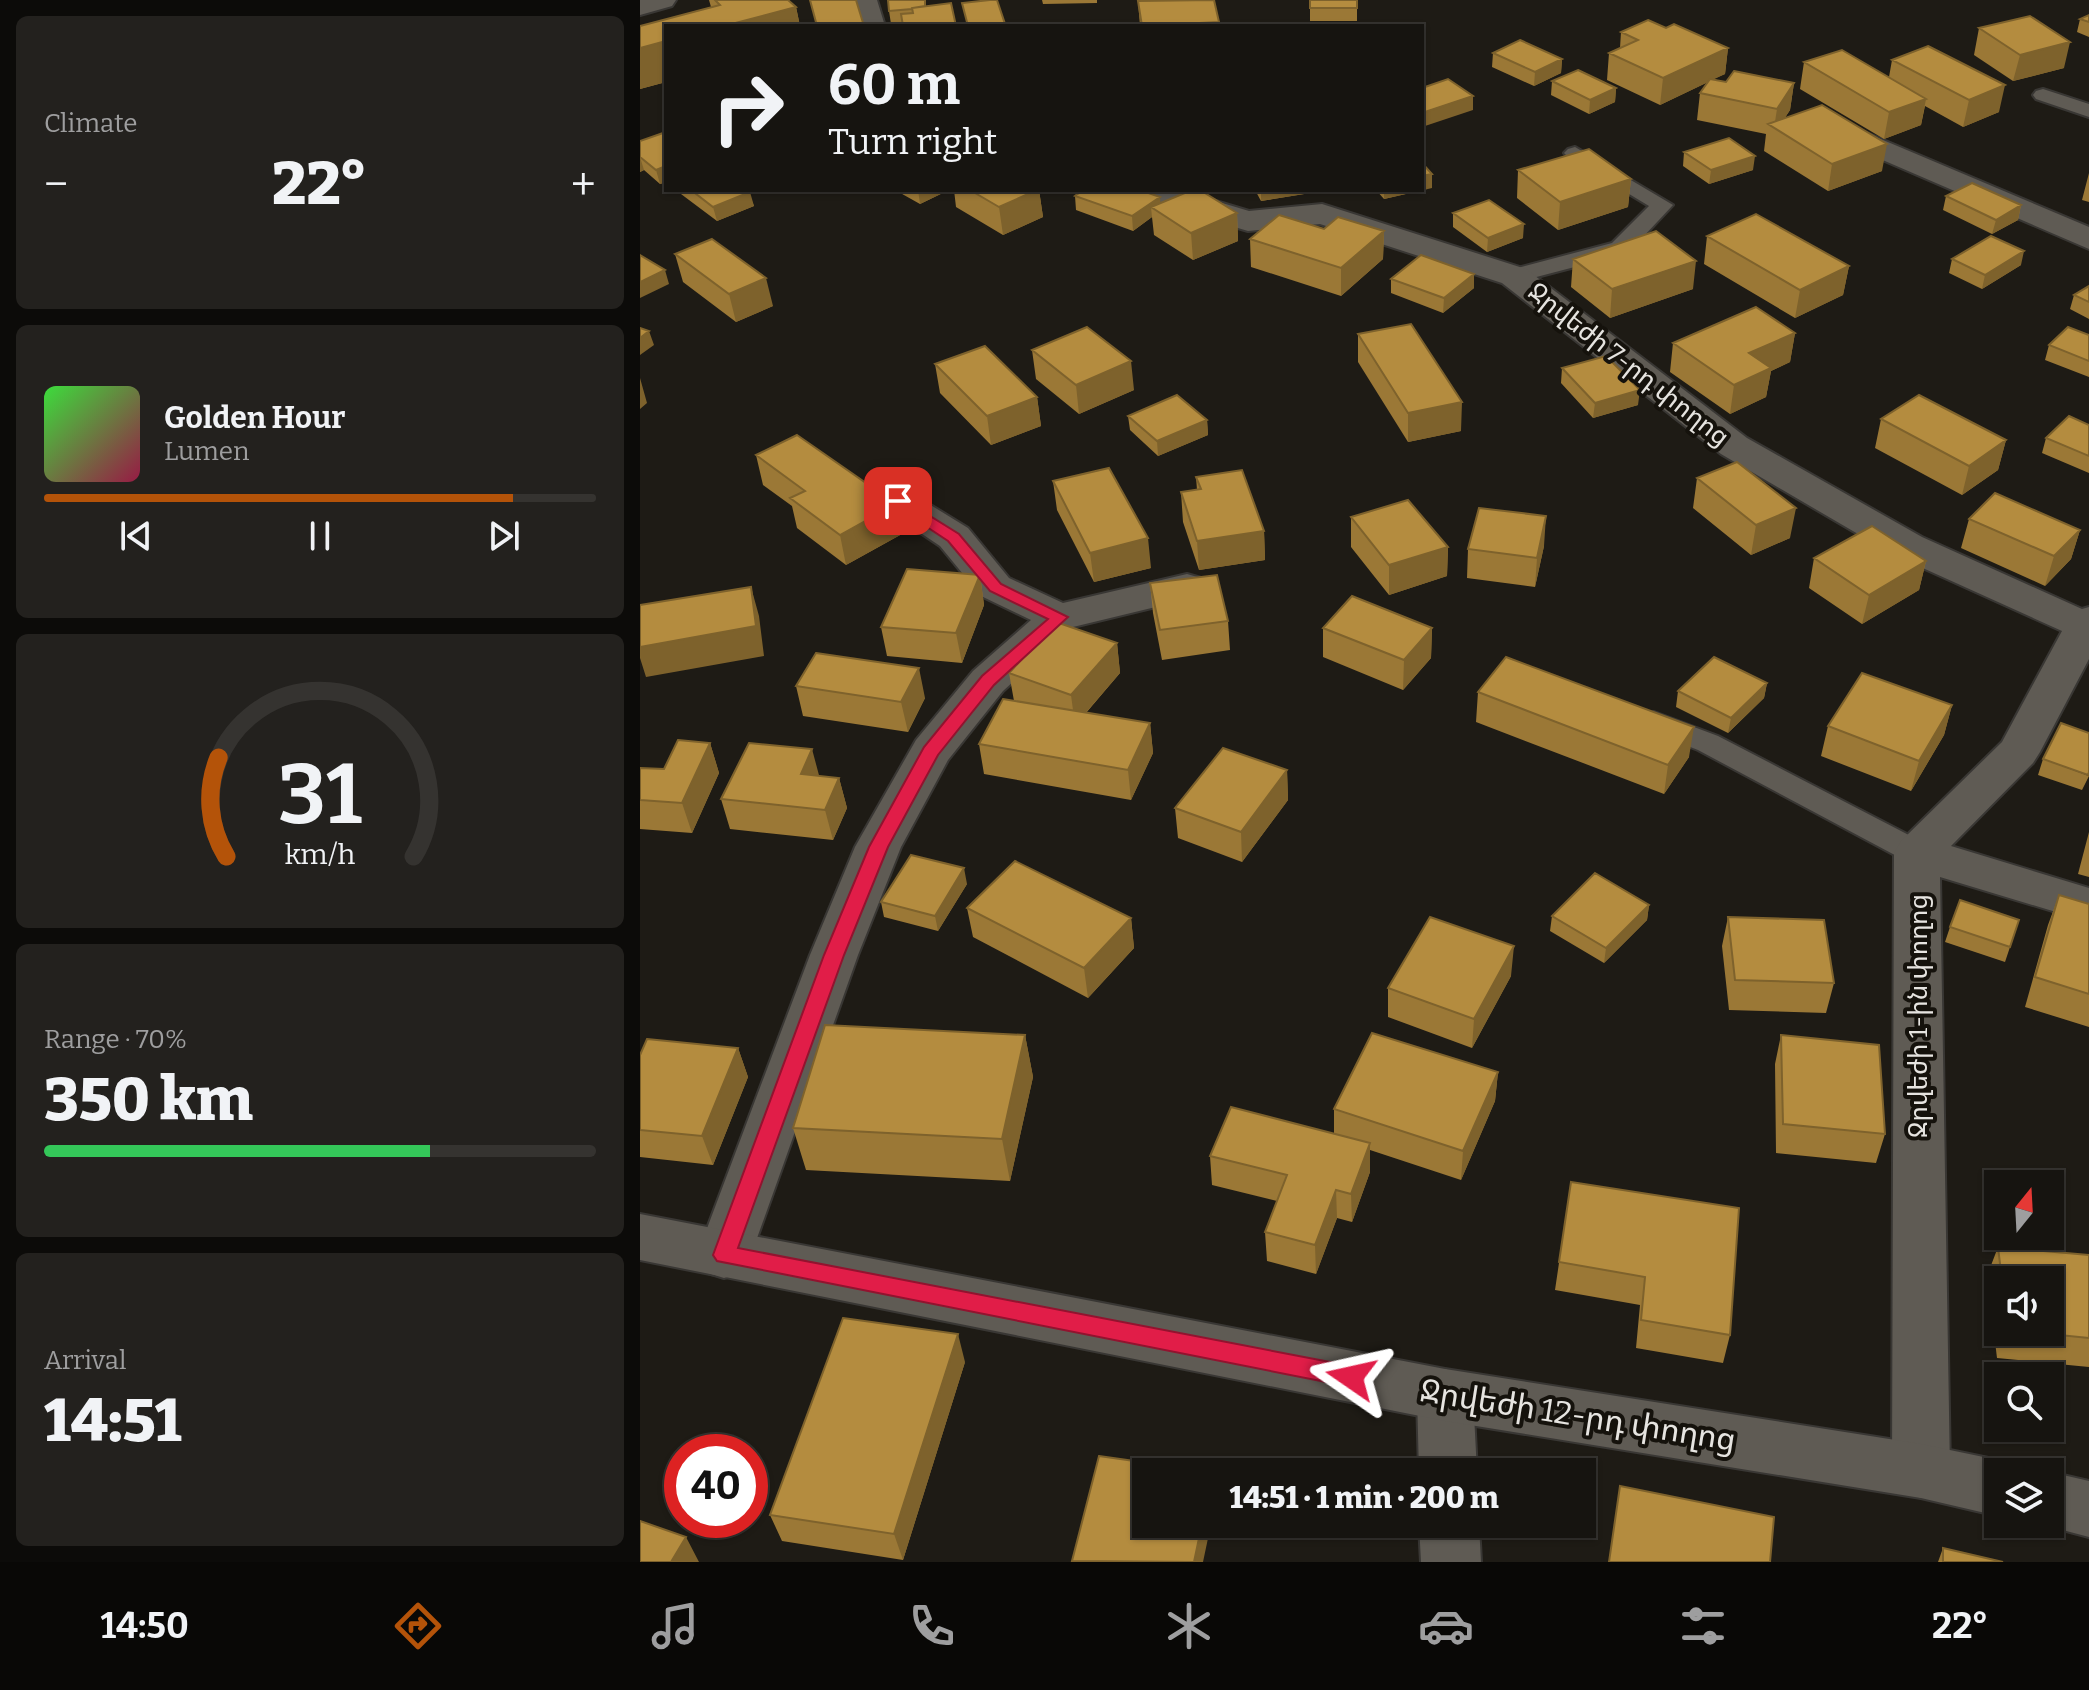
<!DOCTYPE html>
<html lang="en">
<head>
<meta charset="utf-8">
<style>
  body { margin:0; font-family:Bitter,"Noto Sans Armenian",serif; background:#23211e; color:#f1f3f6; height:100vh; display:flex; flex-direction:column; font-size:30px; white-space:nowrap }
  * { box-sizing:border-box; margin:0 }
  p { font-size:26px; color:#9e9e9f }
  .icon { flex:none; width:44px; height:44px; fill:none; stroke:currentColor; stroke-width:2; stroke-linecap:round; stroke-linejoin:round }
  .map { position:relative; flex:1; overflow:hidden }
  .side { display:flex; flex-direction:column; gap:16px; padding:16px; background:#0c0b09; width:640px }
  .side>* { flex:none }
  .guide { position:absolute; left:24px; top:24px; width:760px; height:168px; border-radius:0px; box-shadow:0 2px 6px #0004,0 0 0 2px #353330; background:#161410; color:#f1f3f6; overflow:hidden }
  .needle { width:52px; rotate:18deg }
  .controls { position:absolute; left:1344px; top:1170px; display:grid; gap:16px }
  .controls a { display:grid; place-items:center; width:80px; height:80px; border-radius:0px; background:#161410; box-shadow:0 2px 6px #0004,0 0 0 2px #353330; font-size:40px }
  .speed { position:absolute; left:24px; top:1434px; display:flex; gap:16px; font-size:40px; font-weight:700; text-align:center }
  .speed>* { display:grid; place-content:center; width:104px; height:104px; border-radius:50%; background:#161410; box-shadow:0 2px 6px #0004,0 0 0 2px #353330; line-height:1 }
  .speed .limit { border:12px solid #d22; background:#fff; color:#111 }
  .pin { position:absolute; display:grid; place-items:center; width:68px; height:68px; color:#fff; margin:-34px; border-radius:16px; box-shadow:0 4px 12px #0006 }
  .me { position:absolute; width:88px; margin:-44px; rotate:281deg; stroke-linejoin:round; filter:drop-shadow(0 0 6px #0008) }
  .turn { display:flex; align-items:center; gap:28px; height:168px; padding:0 32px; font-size:36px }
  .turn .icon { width:104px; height:104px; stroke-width:2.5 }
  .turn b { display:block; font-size:56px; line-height:68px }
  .big { font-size:60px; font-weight:800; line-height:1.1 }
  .side .card { flex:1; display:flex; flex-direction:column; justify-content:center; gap:12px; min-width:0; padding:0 28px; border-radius:12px; background:#23211e }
  .side .dial { align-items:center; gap:0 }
  .dial svg { height:208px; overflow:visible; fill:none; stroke:#353330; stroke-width:7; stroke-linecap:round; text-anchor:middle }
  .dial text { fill:#f1f3f6; stroke:none }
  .song { display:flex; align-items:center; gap:24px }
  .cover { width:96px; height:96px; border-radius:12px; background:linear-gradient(135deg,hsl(120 70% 55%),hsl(340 70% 35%)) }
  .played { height:8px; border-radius:4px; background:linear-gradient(90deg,#b45309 85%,#353330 85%) }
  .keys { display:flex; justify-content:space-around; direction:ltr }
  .heat { display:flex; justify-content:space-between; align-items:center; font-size:44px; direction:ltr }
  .charge { height:12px; border-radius:6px; background:linear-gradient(90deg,#34c759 70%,#353330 0) }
  .trip { position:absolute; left:492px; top:1458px; width:464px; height:80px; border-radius:0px; background:#161410; box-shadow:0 2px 6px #0004,0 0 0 2px #353330; font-weight:800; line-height:80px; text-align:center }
  .tabs { display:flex; height:128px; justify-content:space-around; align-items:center; background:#090806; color:#9e9e9f }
  .tabs .icon { width:56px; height:56px }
  .tabs .selected { color:#b45309 }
  .tabs b { font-size:36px; color:#f1f3f6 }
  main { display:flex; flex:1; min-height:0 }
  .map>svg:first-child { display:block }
</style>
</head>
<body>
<main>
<section class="side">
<div class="card"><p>Climate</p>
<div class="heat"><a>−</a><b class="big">22°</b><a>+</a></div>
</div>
<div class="card">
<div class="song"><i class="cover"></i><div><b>Golden Hour</b><p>Lumen</p></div></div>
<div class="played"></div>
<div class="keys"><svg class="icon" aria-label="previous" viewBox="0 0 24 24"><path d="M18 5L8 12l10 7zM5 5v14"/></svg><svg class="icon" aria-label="pause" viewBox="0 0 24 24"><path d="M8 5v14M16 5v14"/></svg><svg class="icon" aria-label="next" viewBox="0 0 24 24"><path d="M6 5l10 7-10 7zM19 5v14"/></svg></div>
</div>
<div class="card dial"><svg viewBox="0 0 100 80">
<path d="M14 69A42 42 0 1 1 86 69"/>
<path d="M14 69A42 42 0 0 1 11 31" stroke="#b45309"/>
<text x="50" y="56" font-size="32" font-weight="700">31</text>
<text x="50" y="72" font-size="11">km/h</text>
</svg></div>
<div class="card"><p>Range · 70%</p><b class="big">350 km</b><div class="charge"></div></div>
<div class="card"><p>Arrival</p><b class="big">14:51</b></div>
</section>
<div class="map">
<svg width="1449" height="1562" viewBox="0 0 1449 1562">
  <rect width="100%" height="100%" fill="#1e1b15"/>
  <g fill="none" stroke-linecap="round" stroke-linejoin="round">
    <g stroke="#393734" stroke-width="4">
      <path id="service" d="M1403,89L1449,104V117L1396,99L1393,95L1396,91Z
        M935,147L1033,205L988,253L874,283L866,281L863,276L866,271L972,243L1009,206L928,157L924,153L928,149Z
        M1014,712L1078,736L1288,845L1293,853L1288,861L1277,864L1266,861L1058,750L1004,729L999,722L1004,715Z"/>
    </g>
    <g stroke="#393734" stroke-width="4">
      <path id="minor" d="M0,0H36L32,6L0,15Z
        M209,0H237L245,26H217Z
        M1191,118L1449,227V249L1180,133L1176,127L1180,121Z
        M489,190H539L609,211L682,204L886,269L1107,438L1282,537L1442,609L1449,607V659L1400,752L1393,763L1311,846L1449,888V922L1300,877L1310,1471L1302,1490L1281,1498L1260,1490L1252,1471L1254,853L1261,841L1362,742L1422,631L1254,555L1081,454L862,283L680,224L608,231L494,197Z
        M258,489L271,493L328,528L369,578L423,603L547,574L561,578L567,587L561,596L433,627L363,691L308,760L261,847L218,955L111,1255L103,1272L84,1278L65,1272L57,1255L170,955L215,847L276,740L333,671L391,620L341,596L300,546L245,509L239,501L245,493Z
        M805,1369L825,1377L833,1395L837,1472H779L777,1395L785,1377Z
        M779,1524H839L841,1562H781Z"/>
    </g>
    <g stroke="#393734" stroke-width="4">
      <path id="tertiary" d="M0,1214L805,1369L1281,1444L1358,1460L1379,1468L1380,1472H1358V1516L1281,1498L805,1421L0,1260Z
        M1410,1472L1449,1481V1537L1400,1524H1410Z"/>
    </g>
    <use href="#service" fill="#5f5b54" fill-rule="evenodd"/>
    <use href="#minor" fill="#5f5b54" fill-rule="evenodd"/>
    <use href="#tertiary" fill="#5f5b54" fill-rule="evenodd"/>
  </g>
  <path fill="#9b7836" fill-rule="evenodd" d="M69,0H148L156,7L160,26H26V82L0,89V26L71,7Z
    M402,0H457V3L403,4Z
    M670,0H717V21H670Z
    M498,1L579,22V26H500Z
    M286,6L263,23L251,24L249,11Z
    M1449,15V37L1437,32L1440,19Z
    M1026,28L1088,48L1085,74L1073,79L1086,82L1154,83L1150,110L1144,119L1242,171L1188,191L1124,151L1126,134L1057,120L1060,93L1068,82L1020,105L967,80L969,53L980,48L981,32Z
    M1339,28L1424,68L1373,81L1334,55Z
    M853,53L922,59L921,73L894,86L852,67Z
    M1252,60L1359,112L1323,127L1285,106L1281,125L1244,139L1160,89L1164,62L1249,77Z
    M912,81L976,88L975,102L949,114L911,95Z
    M26,132V182L20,184L4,170L0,172V141Z
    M1044,152L1113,170L1069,184L1043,166Z
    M878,170L991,179L988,207L918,230L877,198Z
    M1449,173V202L1442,200Z
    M792,188L744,199L736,190H782Z
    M40,190H107L114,206L77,221L41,194Z
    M255,190H309L280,204Z
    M314,190H399L403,217L363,235L316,207Z
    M615,190H689L621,201Z
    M435,196L520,203L597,213L598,241L553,260L514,235L512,217L493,231L436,210Z
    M1306,196L1381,205L1378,220L1352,234L1303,210Z
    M813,213L883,238L847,252L813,227Z
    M684,229L744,231L743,259L701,296L611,267L610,239Z
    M1067,236L1209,266L1203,295L1155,318L1064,264Z
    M35,254L133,306L96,322L43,282Z
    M933,259L1053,289L970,318L931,287Z
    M1312,259L1381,265L1342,289L1309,273Z
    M751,279L834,288L803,313L751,293Z
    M1449,286V319L1430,309L1434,295Z
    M1155,333L1150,362L1131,371L1126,397L1090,414L1030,372L1033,343Z
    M718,334L821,431L768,442L718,362Z
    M1449,335V377L1405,360L1409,345Z
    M392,350L494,390L439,414L396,379Z
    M295,364L397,397L401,426L351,445L300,393Z
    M922,368L998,405L953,418L921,383Z
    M488,416L567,420L568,435L518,456L490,430Z
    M1241,419L1366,440L1358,470L1322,495L1235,448Z
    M1449,425V473L1402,453L1406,438Z
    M116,455L262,534L206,565L157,528L152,506L123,485Z
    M556,477L624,531L625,560L559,570L543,522L541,492L557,490Z
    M1057,478L1150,538L1111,555L1053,508Z
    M413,481L511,568L454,582L417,510Z
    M711,517L808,547L807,576L749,595L711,547Z
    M1329,519L1440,530L1431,559L1405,586L1321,548Z
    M904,546L895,587L827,578L828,549Z
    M1174,558L1286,561L1279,590L1222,624L1169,588Z
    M340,575L344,605L322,663L247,656L241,627Z
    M510,583L588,621L590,650L522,660L513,613Z
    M683,628H792L791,658L763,690L683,657Z
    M477,643L480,673L446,713L510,723L513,753L491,800L344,774L339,744L374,701L369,673Z
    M1127,683L1124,698L1088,733L1036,707L1038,691Z
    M156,686L285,698L268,732L163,716Z
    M838,692L1049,757L1024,794L836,722Z
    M1312,705L1304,735L1271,791L1181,756L1188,726Z
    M70,743L79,773L52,833L0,829V768L24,769Z
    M1403,759L1449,776L1442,790L1398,775Z
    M647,770L648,800L602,862L538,838L535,808Z
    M179,776L199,778L207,808L193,840L90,829L81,799Z
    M1449,832V877L1438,874Z
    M327,884L298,931L244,917L241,902Z
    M1419,895L1449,904V1027L1385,1007L1408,925Z
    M1009,905L1007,920L964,963L910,931L912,916Z
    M327,908L491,918L494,948L448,998L333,937Z
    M1088,917L1194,983L1186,1013L1089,1010L1082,946Z
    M1379,920L1365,962L1305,942L1310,927Z
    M871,976L832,1048L748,1017V988Z
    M385,1035L393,1077L370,1181L166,1170L153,1128Z
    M1141,1035L1245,1134L1236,1163L1136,1153L1135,1064Z
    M98,1048L108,1077L73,1165L0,1157V1055Z
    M858,1072L855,1101L821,1180L730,1150V1172L712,1222L697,1218L676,1274L627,1261L625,1232L637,1201L572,1185L570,1156L694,1134V1109Z
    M931,1182L1090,1335L1083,1363L996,1348L1000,1305L915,1290Z
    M1358,1247L1449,1255V1367L1357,1358L1347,1276ZM1358,1280H1410V1332H1358Z
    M325,1362L263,1560L142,1541L130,1515Z
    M1303,1548L1363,1562H1298Z"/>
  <path fill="#7e622c" d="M156,7L160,26H84Z
    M26,41V82L0,89V48Z
    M1430,42L1424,68L1373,81L1380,55Z
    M1088,48L1085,74L1020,105L1023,78Z
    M922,59L921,73L894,86L895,72Z
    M1154,83L1150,110L1137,130L1134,128L1137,109Z
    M1365,85L1359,112L1323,127L1329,100Z
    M976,88L975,102L949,114L950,100Z
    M833,96V110L782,127V113Z
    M1286,99L1281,125L1244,139L1249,112Z
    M1247,144L1242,171L1188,191L1192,164Z
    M1115,156L1113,170L1069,184L1071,170Z
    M0,157L4,170L0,172Z
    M26,166V182L20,184L16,170Z
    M792,174V188L744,199V190H782V176Z
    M991,179L988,207L918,230L920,202Z
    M278,190H309L280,204Z
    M397,190H399L403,217L363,235L359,207Z
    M621,190H689L621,201Z
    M110,192L114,206L77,221L73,207Z
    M520,197L521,211L511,207L512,217L493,231L492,216Z
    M1381,205L1378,220L1352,234L1356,220Z
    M597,213L598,241L553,260L551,233Z
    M884,224L883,238L847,252L848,238Z
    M744,231L743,259L701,296V268Z
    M1384,251L1381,265L1342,289L1345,275Z
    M1056,261L1053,289L970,318L972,289Z
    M1209,266L1203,295L1155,318L1160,290Z
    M25,270L29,284L0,298V282Z
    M834,274V288L803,313L804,298Z
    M126,278L133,306L96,322L89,294Z
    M9,331L14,345L0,355V338Z
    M1155,333L1150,362L1131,371L1126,397L1090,414L1094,385L1109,353Z
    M491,361L494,390L439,414L436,385Z
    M0,378L7,403L0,409Z
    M1000,390L998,405L953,418L955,403Z
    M397,397L401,426L351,445L347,416Z
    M822,402L821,431L768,442V413Z
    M567,420L568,435L518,456L517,441Z
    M1366,440L1358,470L1322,495L1329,466Z
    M256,504L262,534L206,565L200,535Z
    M1156,508L1150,538L1111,555L1116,525Z
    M906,516L904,546L895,587L897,558Z
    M1440,530L1431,559L1405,586L1414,556Z
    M624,531L625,560L559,570L557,541Z
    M508,538L511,568L454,582L450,553Z
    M808,547L807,576L749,595V565Z
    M1286,561L1279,590L1222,624L1229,595Z
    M340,575L344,605L322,663L316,633Z
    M111,587L119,616L124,656L6,677L0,658V647Z
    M792,628L791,658L763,690L764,660Z
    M477,643L480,673L435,725L431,695Z
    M279,668L285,698L268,732L261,702Z
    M1127,683L1124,698L1088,733L1091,718Z
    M1312,705L1304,735L1271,791L1279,761Z
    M510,723L513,753L491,800L488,770Z
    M1054,727L1049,757L1024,794L1028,765Z
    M70,743L79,773L52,833L42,803Z
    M172,749L180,779L161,774Z
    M647,770L648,800L602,862L601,832Z
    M199,778L207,808L193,840L185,810Z
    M324,868L327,884L298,931L295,916Z
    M1009,905L1007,920L964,963L966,948Z
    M491,918L494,948L448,998L444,968Z
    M874,946L871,976L832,1048L834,1019Z
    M385,1035L393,1077L370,1181L362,1139Z
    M98,1048L108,1077L73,1165L62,1136Z
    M858,1072L855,1101L821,1180L823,1151Z
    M730,1143V1172L712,1222L711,1194Z
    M696,1190L697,1218L676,1274L675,1245Z
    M318,1334L325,1362L263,1560L254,1534Z
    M562,1524H571L563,1562H554Z
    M46,1537L59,1562H31Z"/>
  <path fill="#b48c3f" stroke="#7e622c" stroke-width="2" d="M75,0H148L156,7L84,26H26V41L0,48V26L80,5Z
    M170,0H216L224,26H177Z
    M248,0H285V6L272,8V9L249,11Z
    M350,0H357L365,24L348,26H328L322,3Z
    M574,0L579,22L502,26L498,1Z
    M670,0H717V8H670Z
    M311,3L316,26H263L261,14L273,13L272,8Z
    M1449,15V22L1440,19Z
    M1390,16L1430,42L1380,55L1339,28Z
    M1008,20L1026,28L1034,24L1088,48L1023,78L969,53L998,40L981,32Z
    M880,40L922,59L895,72L853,53Z
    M1288,46L1365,85L1329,100L1252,60Z
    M1202,50L1286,99L1249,112L1164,62Z
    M938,70L976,88L950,100L912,81Z
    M1094,71L1154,83L1137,109L1060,93L1070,79L1086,82Z
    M808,79L833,96L782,113V88Z
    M1182,105L1247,144L1192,164L1128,124Z
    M26,132V166L16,170L0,157V141Z
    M1089,138L1115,156L1071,170L1044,152Z
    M949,149L991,179L920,202L878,170Z
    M782,163L792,174L782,176Z
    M1332,183L1381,205L1356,220L1306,196Z
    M51,190H107L110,192L73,207Z
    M330,190H397L359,207Z
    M443,190H500L520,197L492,216L435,196Z
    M552,190H560L597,213L551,233L511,207Z
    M849,200L884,224L848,238L813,213Z
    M1116,214L1209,266L1160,290L1067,236Z
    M639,215L684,229L698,217L744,231L701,268L610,239Z
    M1016,231L1056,261L972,289L933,259Z
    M1351,236L1384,251L1345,275L1312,259Z
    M72,239L126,278L89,294L35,254Z
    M0,255L25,270L0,282Z
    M781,255L834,274L804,298L751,279Z
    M1449,286V302L1434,295Z
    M1116,307L1155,333L1109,353L1131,368L1094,385L1033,343Z
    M771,324L822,402L768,413L718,334Z
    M447,327L491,361L436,385L392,350Z
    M1428,327L1449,335V361L1409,345Z
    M0,328L9,331L0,338Z
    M345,346L397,397L347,416L295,364Z
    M966,356L1000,390L955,403L922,368Z
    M537,395L567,420L517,441L488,416Z
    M1279,395L1366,440L1329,466L1241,419Z
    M1429,416L1449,425V456L1406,438Z
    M157,435L256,504L200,535L150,498L165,491L116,455Z
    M1097,462L1156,508L1116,525L1057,478Z
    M469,468L508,538L450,553L413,481Z
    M602,470L624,531L557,541L541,492L561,489L556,477Z
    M1355,493L1440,530L1414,556L1329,519Z
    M768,500L808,547L749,565L711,517Z
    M839,508L906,516L897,558L828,549Z
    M1232,526L1286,561L1229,595L1174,558Z
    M267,569L340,575L316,633L241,627Z
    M577,575L588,621L520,630L510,583Z
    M111,587L116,626L0,647V605Z
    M712,596L792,628L764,660L683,628Z
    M416,622L477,643L431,695L369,673Z
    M176,653L279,668L261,702L156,686Z
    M866,657L1054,727L1028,765L838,692Z
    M1074,657L1127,683L1091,718L1038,691Z
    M1222,673L1312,705L1279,761L1188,726Z
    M363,699L510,723L488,770L339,744Z
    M1421,723L1449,733V772L1448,775L1403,759Z
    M38,740L70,743L42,803L0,800V768L24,769Z
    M109,743L172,749L161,774L199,778L185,810L81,799Z
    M583,748L647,770L601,832L535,808Z
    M271,855L324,868L295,916L241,902Z
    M375,861L491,918L444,968L327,908Z
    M955,873L1009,905L966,948L912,916Z
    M1419,895L1449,904V994L1395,977Z
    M1320,900L1379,920L1370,947L1310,927Z
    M790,917L874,946L834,1019L748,988Z
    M1088,917L1184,920L1194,983L1095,980Z
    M185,1025L385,1035L362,1139L153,1128Z
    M732,1033L858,1072L823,1151L694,1109Z
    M1141,1035L1239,1045L1245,1134L1143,1124Z
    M7,1039L98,1048L62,1136L0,1130V1055Z
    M591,1107L730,1143L711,1194L696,1190L675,1245L625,1232L647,1175L570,1156Z
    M931,1182L1099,1208L1090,1335L1001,1320L1005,1277L919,1262Z
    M1358,1247L1449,1255V1338L1389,1332H1410V1280H1362Z
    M203,1318L318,1334L254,1534L130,1515Z
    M459,1456L572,1472H506V1524H562L554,1562L432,1561Z
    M980,1486L1134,1517L1130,1562H969Z
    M0,1521L46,1537L31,1562H0Z
    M1303,1548L1363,1562H1303Z"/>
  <path fill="#e11d48" stroke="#92132f" stroke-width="2" d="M258,496L319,534L361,584L428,617L354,685L298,755L248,847L204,955L98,1248L711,1366L719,1369L723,1377L719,1384L711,1387L77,1261L73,1255L184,955L229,847L284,747L342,676L408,619L350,591L308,541L252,504L250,501Z"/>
  <g text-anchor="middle" stroke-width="8" stroke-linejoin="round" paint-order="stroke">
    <g font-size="26" fill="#e6e4e0" stroke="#15120c">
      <text transform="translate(989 364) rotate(38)" y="9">Ջրվեժի 7-րդ փողոց</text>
      <text transform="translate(1278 1016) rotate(-90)" y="9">Ջրվեժի 1-ին փողոց</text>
    </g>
    <g font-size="32" fill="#e6e4e0" stroke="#15120c">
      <text transform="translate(938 1415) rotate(9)" y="11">Ջրվեժի 12-րդ փողոց</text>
    </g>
  </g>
</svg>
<div class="controls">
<a><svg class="needle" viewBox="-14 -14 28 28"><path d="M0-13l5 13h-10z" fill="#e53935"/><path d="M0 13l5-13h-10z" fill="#9e9e9f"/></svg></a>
<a><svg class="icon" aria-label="sound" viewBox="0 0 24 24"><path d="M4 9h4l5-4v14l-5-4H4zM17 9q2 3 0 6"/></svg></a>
<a><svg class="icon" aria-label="search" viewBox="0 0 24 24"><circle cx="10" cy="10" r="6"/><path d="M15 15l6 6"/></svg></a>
<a><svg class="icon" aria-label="layers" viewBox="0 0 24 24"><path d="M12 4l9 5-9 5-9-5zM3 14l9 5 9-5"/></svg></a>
</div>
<div class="speed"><div class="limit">40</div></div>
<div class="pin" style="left:258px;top:501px;background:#d93025"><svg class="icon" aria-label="arrive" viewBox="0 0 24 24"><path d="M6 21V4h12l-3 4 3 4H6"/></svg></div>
<svg class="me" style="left:711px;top:1377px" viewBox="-20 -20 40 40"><path d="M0-17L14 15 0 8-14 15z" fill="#e11d48" stroke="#fff" stroke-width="4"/></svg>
<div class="trip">14:51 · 1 min · 200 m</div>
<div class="guide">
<div class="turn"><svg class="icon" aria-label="right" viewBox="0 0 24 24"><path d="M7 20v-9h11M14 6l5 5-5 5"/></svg><div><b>60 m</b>Turn right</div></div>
</div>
</div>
</main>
<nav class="tabs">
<b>14:50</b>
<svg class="icon selected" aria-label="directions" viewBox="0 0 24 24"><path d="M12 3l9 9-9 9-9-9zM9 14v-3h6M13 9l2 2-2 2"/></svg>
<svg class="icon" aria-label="music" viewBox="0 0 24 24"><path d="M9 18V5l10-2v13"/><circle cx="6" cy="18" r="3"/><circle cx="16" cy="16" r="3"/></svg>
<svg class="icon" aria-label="phone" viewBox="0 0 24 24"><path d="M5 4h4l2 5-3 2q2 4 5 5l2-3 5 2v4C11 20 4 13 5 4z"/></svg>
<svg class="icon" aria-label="climate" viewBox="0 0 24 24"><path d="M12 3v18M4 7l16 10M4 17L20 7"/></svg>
<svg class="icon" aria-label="car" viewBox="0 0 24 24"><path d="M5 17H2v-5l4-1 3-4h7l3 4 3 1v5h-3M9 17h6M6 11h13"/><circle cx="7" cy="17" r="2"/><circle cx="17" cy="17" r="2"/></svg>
<svg class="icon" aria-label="filters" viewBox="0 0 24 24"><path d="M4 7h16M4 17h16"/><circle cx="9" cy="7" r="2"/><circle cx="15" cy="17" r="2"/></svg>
<b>22°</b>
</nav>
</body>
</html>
